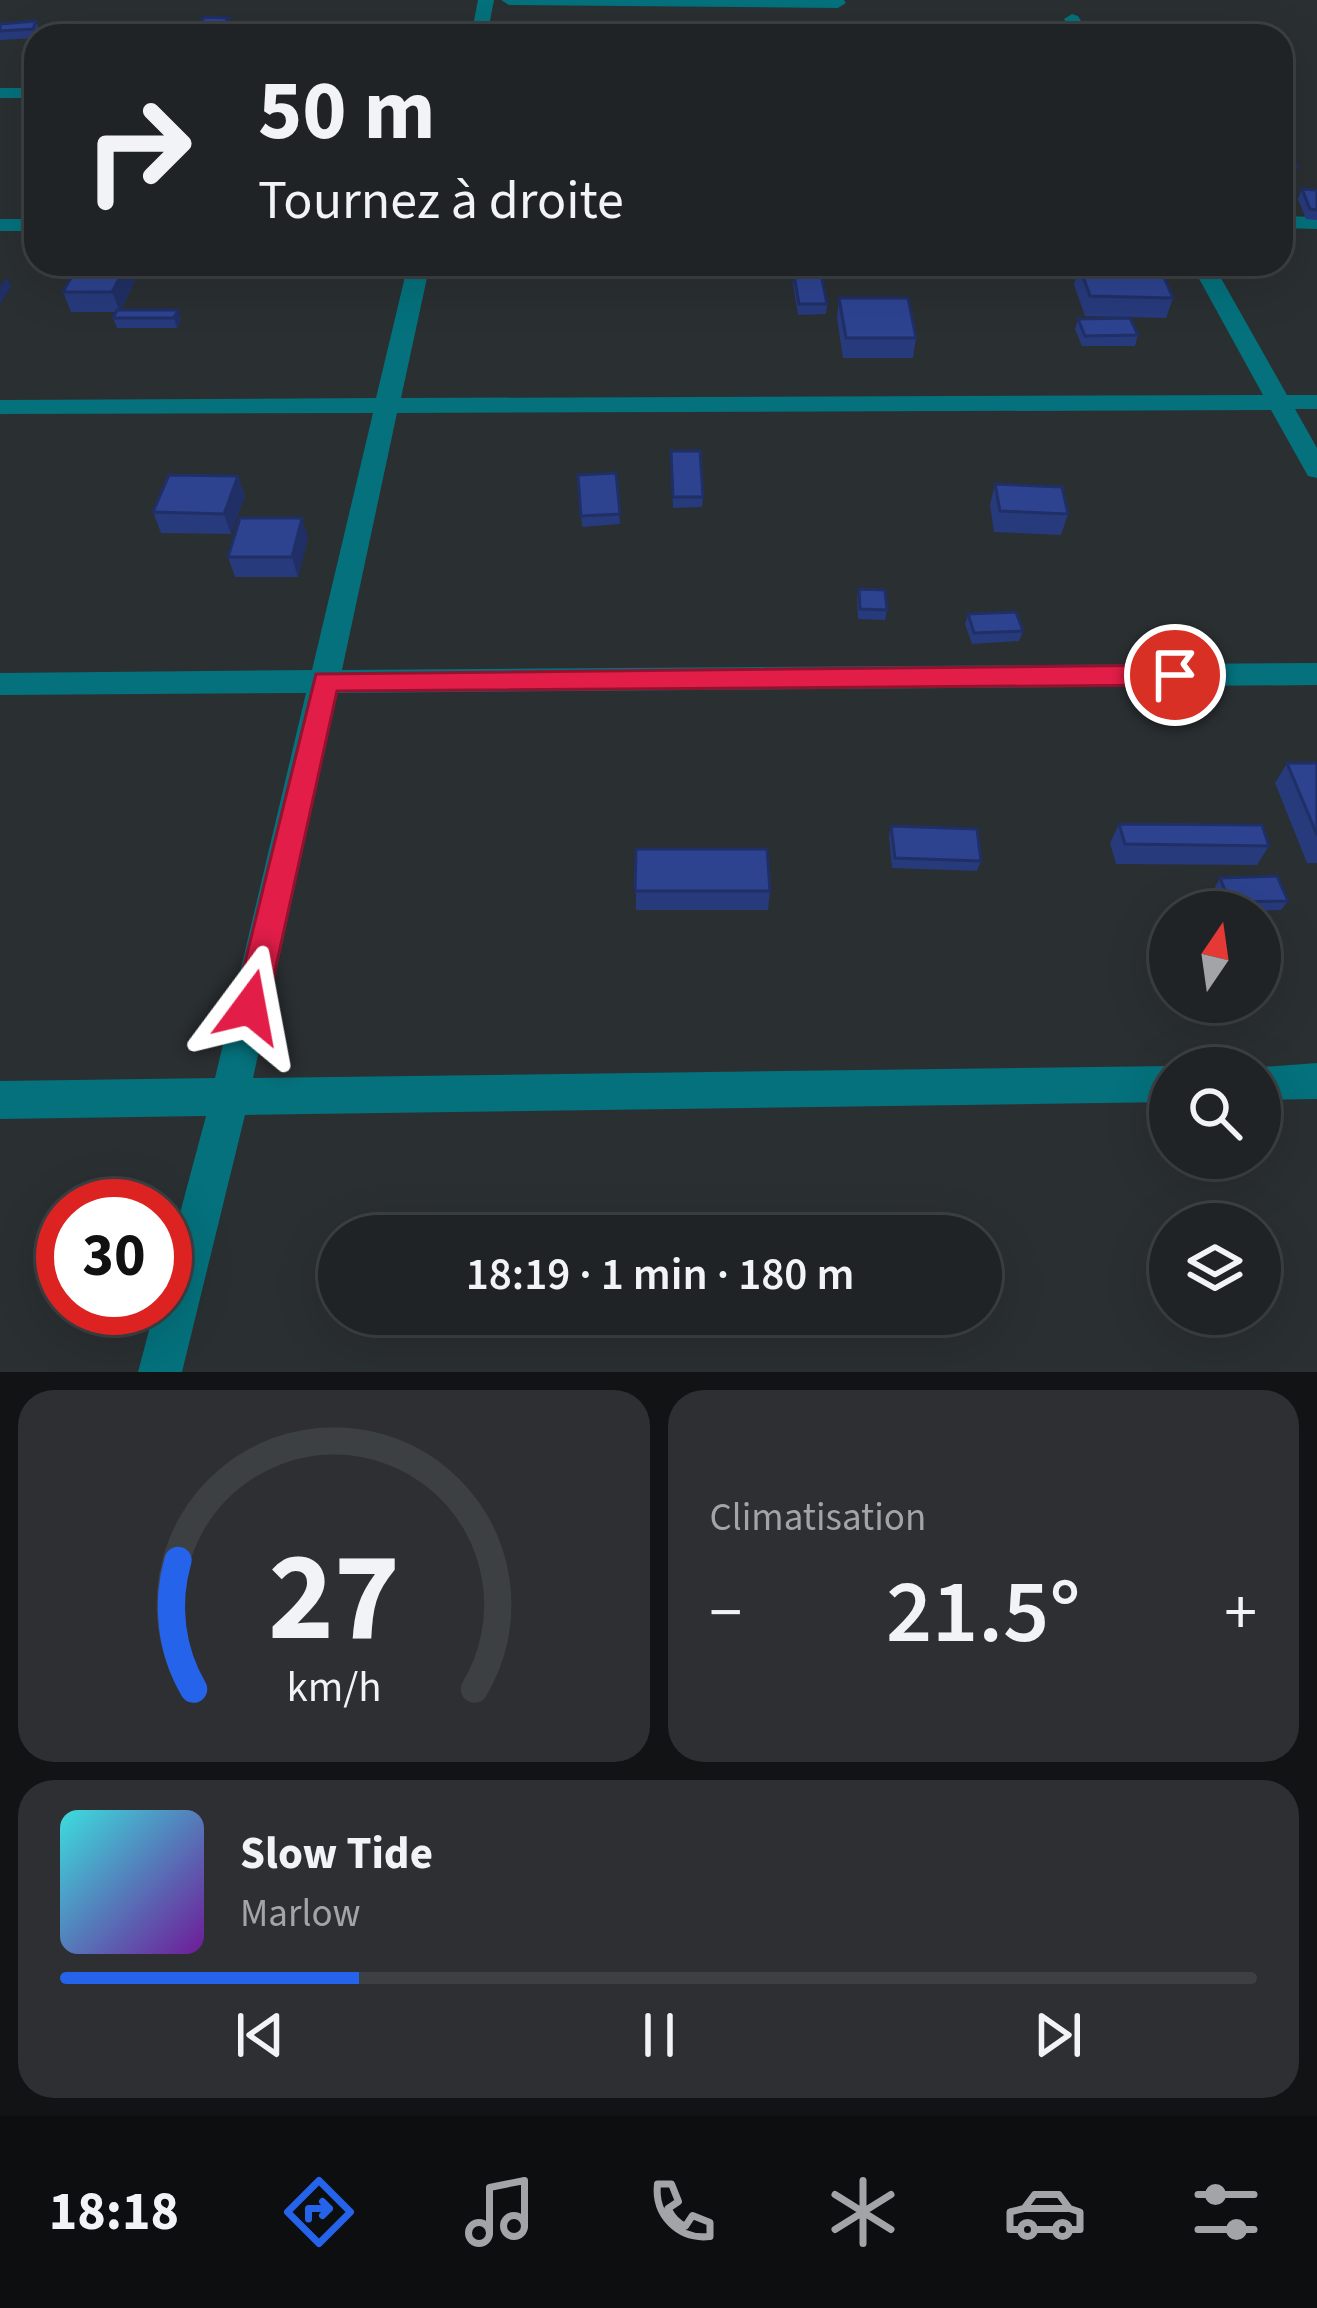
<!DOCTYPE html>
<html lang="fr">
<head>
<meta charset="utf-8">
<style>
  body { margin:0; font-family:"Source Sans 3",sans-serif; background:#2d2f32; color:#f1f3f6; height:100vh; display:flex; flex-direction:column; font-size:45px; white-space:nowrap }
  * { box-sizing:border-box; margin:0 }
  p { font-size:39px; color:#a2a4a7 }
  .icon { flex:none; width:66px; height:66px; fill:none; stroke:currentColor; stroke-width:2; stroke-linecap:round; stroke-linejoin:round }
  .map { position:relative; height:1372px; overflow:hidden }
  .side { display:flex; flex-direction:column; gap:18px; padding:18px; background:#121315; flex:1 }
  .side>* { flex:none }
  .banner { position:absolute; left:24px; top:24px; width:1269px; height:252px; border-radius:36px; box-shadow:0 12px 48px #0002,0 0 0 3px #3d4043; background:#202326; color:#f1f3f6; overflow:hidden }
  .needle { width:78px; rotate:13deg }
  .controls { position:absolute; left:1149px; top:891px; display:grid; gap:24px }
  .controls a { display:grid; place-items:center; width:132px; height:132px; border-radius:50%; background:#202326; box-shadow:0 12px 48px #0002,0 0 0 3px #3d4043; font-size:60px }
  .speed { position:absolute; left:36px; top:1179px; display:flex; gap:24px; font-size:60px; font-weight:700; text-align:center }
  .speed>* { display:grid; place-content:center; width:156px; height:156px; border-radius:50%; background:#202326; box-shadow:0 12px 48px #0002,0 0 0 3px #3d4043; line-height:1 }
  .speed .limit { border:18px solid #d22; background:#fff; color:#111 }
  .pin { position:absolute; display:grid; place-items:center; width:102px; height:102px; color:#fff; margin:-51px; border:6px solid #fff; border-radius:50%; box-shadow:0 3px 12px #0007 }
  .me { position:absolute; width:132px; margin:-66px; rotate:13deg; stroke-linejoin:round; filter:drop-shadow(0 0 9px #0008) }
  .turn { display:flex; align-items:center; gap:42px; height:252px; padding:0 36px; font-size:54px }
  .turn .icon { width:156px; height:156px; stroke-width:2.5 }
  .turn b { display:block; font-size:84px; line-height:102px }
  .big { font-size:90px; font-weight:600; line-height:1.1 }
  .side .card { flex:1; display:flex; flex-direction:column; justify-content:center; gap:18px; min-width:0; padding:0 42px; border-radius:36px; background:#2d2f32 }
  .side .dial { align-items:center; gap:0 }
  .dial svg { height:312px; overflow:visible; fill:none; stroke:#3d4043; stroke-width:7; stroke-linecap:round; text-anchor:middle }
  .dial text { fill:#f1f3f6; stroke:none }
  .song { display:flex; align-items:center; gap:36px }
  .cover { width:144px; height:144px; border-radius:18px; background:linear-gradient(135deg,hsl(180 70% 55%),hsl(280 70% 35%)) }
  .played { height:12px; border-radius:6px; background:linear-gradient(90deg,#2563eb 25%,#3d4043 25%) }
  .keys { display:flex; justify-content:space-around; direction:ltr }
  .heat { display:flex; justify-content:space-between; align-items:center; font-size:66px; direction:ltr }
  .side .tiles { flex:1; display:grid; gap:18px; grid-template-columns:1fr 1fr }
  .card:last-child { grid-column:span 2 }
  .trip { position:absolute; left:318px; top:1215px; width:684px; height:120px; border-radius:60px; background:#202326; box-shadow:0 12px 48px #0002,0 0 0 3px #3d4043; font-weight:600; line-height:120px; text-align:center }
  .dock { display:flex; height:192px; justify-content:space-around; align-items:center; background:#0d0e0f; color:#a2a4a7 }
  .dock .icon { width:84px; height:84px }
  .dock .selected { color:#2563eb }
  .dock b { font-size:54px; color:#f1f3f6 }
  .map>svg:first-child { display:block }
</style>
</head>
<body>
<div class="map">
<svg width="1317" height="1372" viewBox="0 0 1317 1372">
  <rect width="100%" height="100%" fill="#2a2f32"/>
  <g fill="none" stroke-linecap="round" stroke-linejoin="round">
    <path fill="#04717c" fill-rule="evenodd" d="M478,0H494L487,36H471Z
      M501,0H844L846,3L838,8L509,5Z
      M1072,14L1078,16L1090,36H1074L1064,19Z
      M0,88H36V98H0Z
      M1281,216L1317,217V229L1281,228Z
      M0,219H36V231H0Z
      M408,264H430L401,398L1263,395L1191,264H1213L1287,395H1317V409H1295L1317,448V478L1308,476L1271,410L397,413L342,670L1317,663V685L337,693L253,1078L1170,1066L1176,1068H1170V1102L245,1115L182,1372H138L155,1308H165V1269L206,1116L0,1119V1081L215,1078L306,693L0,695V673L312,670L373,413L0,414V400L376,398Z
      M1317,1063V1099L1260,1100V1068H1249Z"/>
  </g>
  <path fill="#273a7c" d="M229,18L231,27L224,36H196L194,29Z
    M36,21L39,30L36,38L0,40V24Z
    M36,66V82H27L24,72Z
    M1281,153L1297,166L1293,176H1281Z
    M1302,189L1317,190V220L1306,219L1298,199Z
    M79,264H130L135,281L121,310L181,320L177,328H117L113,318L116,312H71L63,292Z
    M1070,264H1103L1173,298L1166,318L1085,316L1074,285L1076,275Z
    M794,275L827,304L826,314L798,315L793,285Z
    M839,298L916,338L913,358H843L837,318Z
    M1078,319L1138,335L1135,346H1082L1075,329Z
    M671,451L703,497L702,507L673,508Z
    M616,473L620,524L582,527L578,475Z
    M238,476L245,496L231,534L161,533L153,512Z
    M995,484L1068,514L1061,535L994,532L990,505Z
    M308,538L298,577H235L228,557Z
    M859,589L887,610L885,620L858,619L857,599Z
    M968,614L1023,631L1019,641L972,644L965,624Z
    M1287,763H1317V863H1307L1275,783Z
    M1119,824L1269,846L1257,865L1116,864L1110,843Z
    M891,826L981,861L977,871L892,868L889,836Z
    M636,849L770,891L768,910H636Z
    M1220,878L1288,901L1281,910L1224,912L1215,887Z"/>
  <path fill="#202f65" d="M229,18L231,27L224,36H221L219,30Z
    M127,264H130L135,281L120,312L112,292Z
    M7,277L11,287L0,304V287Z
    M178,310L181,320L177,328L174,318Z
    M238,476L245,496L231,534L224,514Z
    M302,518L308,538L298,577L292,557Z"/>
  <path fill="#2d4390" stroke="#202f65" stroke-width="3" d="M205,17L229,18L219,30L194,29Z
    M36,21L33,29L0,31V24Z
    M269,32H310L309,36H267Z
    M30,66H36V73L24,72Z
    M1281,153H1288L1297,166H1281Z
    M1302,189L1317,190V210L1310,209Z
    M79,264H127L112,292H63Z
    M1079,265L1159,266L1173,298L1090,296Z
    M821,274L827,304H799L794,275Z
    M839,298H908L916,338H846Z
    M117,310H178L174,318H113Z
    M1130,318L1138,335L1085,336L1078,319Z
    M671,451H700L703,497H673Z
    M616,473L620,514L581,516L578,475Z
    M169,475L238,476L224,514L153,512Z
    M995,484L1062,487L1068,514L1000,511Z
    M240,518H302L292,557H228Z
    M859,589L885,590L887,610L860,609Z
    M1016,612L1023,631L974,633L968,614Z
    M1287,763H1317V835Z
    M1119,824L1262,825L1269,846L1125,844Z
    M891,826L977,829L981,861L895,858Z
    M636,849H767L770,891H635Z
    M1277,876L1288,901L1230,902L1220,878Z"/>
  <path fill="#e11d48" stroke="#92132f" stroke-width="3" d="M1175,665L1189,675L1175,685L337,691L267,1007L262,1018L250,1022L239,1018L234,1007L316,674Z"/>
</svg>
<div class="controls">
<a><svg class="needle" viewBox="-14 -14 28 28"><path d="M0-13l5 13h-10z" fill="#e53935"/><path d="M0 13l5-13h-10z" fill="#a2a4a7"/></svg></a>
<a><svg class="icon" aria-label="search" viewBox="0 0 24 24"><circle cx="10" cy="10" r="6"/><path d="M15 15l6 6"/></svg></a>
<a><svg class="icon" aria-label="layers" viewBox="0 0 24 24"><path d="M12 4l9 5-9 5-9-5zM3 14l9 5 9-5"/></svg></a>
</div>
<div class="speed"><div class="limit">30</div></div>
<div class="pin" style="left:1175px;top:675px;background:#d93025"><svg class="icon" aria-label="arrive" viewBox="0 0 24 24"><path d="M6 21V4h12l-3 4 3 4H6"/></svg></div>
<svg class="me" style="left:250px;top:1007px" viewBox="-20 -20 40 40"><path d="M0-17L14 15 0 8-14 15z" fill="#e11d48" stroke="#fff" stroke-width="4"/></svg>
<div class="trip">18:19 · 1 min · 180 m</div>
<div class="banner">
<div class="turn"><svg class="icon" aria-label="right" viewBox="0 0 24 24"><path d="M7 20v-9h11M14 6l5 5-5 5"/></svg><div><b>50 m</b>Tournez à droite</div></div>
</div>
</div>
<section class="side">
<div class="tiles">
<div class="card dial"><svg viewBox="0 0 100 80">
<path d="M14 69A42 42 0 1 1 86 69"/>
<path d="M14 69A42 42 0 0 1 10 36" stroke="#2563eb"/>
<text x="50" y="56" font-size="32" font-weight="700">27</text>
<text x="50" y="72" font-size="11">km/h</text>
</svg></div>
<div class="card"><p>Climatisation</p>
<div class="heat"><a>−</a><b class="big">21.5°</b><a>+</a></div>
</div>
<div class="card">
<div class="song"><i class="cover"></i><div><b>Slow Tide</b><p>Marlow</p></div></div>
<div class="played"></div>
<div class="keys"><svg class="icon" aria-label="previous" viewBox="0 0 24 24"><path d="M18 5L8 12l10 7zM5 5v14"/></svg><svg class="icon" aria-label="pause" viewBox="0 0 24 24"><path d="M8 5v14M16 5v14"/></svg><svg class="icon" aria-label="next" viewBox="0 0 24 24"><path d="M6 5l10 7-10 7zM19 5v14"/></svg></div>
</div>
</div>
</section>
<nav class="dock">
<b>18:18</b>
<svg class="icon selected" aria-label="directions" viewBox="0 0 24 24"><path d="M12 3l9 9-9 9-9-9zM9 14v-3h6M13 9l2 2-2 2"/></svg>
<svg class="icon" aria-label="music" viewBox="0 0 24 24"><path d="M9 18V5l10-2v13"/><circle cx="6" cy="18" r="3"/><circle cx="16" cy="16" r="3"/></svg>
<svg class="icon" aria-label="phone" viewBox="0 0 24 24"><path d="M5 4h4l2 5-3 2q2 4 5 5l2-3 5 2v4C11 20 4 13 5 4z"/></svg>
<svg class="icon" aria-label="climate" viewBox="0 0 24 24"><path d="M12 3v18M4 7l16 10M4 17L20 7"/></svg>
<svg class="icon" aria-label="car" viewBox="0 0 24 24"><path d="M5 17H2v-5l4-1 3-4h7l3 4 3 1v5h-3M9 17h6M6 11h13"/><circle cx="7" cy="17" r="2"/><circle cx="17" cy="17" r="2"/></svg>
<svg class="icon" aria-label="filters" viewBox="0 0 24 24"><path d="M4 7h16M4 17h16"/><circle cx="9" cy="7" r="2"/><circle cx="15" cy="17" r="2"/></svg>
</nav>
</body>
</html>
